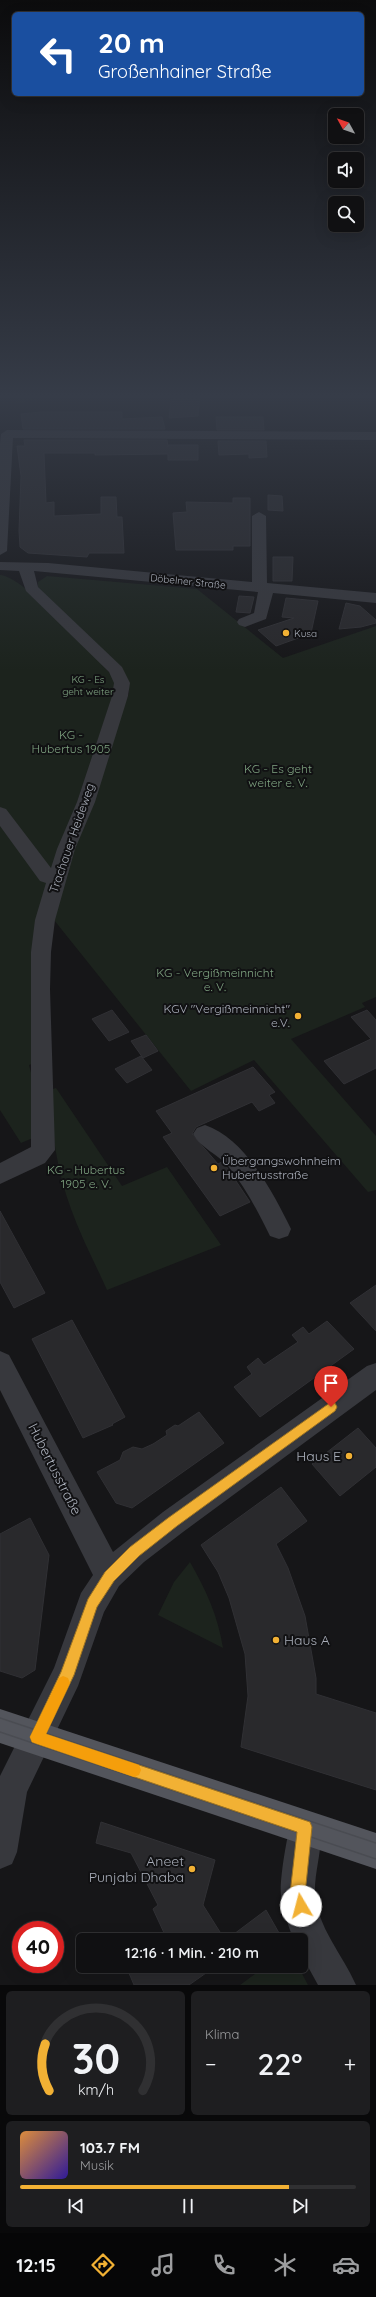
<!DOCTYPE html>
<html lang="de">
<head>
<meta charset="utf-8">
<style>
  body { margin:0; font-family:Quicksand,sans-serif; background:#1e1e20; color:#f1f3f6; height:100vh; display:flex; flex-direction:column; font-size:15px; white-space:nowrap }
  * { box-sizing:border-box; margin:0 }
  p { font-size:13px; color:#9c9d9f }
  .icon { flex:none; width:22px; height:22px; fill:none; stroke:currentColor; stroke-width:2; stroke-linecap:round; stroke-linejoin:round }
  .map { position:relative; height:1985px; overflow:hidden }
  .panel { display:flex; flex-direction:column; gap:6px; padding:6px; background:#09090a; flex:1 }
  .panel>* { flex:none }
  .banner { position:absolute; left:12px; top:12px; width:352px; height:84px; border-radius:6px; box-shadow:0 4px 16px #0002,0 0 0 1px #303032; background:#1a4fa0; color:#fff; overflow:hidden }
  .needle { width:26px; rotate:310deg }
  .fabs { position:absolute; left:328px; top:108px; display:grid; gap:8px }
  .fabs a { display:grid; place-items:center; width:36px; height:36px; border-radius:6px; background:#101012; box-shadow:0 4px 16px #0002,0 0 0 1px #303032; font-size:20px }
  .speed { position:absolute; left:12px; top:1921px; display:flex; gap:8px; font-size:20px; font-weight:700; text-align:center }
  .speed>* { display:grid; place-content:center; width:52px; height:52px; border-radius:50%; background:#101012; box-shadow:0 4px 16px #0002,0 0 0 1px #303032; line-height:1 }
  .speed .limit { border:6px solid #d22; background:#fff; color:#111 }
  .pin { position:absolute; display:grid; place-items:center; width:34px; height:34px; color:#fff; margin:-41px -17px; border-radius:50% 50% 50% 0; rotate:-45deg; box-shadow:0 0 4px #0007 }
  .pin .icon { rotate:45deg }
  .me { position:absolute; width:44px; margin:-22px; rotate:352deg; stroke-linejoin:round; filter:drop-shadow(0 0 3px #0008) }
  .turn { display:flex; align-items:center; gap:14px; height:84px; padding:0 20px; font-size:18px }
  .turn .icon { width:52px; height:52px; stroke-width:2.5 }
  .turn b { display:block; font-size:28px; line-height:34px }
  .big { font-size:30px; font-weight:600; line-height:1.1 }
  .panel .card { flex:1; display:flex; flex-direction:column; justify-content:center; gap:6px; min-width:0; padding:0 14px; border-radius:6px; background:#1e1e20 }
  .panel .dial { align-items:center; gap:0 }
  .dial svg { height:104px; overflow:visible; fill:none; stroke:#303032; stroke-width:7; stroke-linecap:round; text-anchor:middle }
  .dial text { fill:#f1f3f6; stroke:none }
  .song { display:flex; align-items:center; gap:12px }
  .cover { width:48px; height:48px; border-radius:6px; background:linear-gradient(135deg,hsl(30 70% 55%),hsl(250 70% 35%)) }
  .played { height:4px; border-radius:2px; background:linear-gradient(90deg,#f2b134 80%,#303032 80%) }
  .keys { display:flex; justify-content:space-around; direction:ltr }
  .heat { display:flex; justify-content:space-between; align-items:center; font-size:22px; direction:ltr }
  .panel .tiles { flex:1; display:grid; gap:6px; grid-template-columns:1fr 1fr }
  .card:last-child { grid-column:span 2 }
  .trip { position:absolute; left:76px; top:1933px; width:232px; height:40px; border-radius:6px; background:#101012; box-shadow:0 4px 16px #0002,0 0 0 1px #303032; font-weight:600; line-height:40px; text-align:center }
  .menu { display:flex; height:64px; justify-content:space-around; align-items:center; background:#060607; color:#9c9d9f }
  .menu .icon { width:28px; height:28px }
  .menu .selected { color:#f2b134 }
  .menu b { font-size:18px; color:#f1f3f6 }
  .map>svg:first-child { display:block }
</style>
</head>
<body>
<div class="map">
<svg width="376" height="1985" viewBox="0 0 376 1985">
  <rect width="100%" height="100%" fill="#161618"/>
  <path fill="#1c231d" d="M17,393H150V395H56L16,404Z
    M0,575C23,575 101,661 117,682L58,860L37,1062L29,1065L36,1092L40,1135L21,1143L0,1110Z
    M47,576L197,589L283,658L376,626V997L362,1003L365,1007L291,1039L376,1136V1190L368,1192L254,1060L191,1091L54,920L72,852L129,693V685L38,587V582Z
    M56,1088L122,1186L167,1167L221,1245L107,1290C95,1263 81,1237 71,1209C57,1171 51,1130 50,1090Z
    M190,1562C206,1590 218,1616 223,1648L158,1615L174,1582Z
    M266,1966H298L308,1985H240Z"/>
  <path fill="#29292c" stroke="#303034" d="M172,393H200L198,416L169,418Z
    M41,412H122V419L162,417L165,429H23L21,414Z
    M216,417H263L264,430H217Z
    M24,440H167L168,447V445H198V460H168V454L95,455V453H44L46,503L54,502V516L101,514V497H116L117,517H122L124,553H89L87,557L28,553L20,547L19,531L21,476L17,446H25Z
    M218,441H266L267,457L249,458V454L219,455Z
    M268,495L282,496L283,511L268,510Z
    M233,498H250V546H233V550H176L173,513L187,512L186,502L233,503Z
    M273,557H293L292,581H273Z
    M239,596L254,597L250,613L236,612Z
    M286,598L318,601L311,633L297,634L301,637L276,646L258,630L294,618L282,617Z
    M346,603L360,606L376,620V623L361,627L339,629Z
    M112,1010L129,1032L109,1041L92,1019Z
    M367,1010L376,1020V1068L344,1084L324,1061L371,1039L351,1017Z
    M146,1035L158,1051L143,1058L131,1041Z
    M141,1056L152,1070L127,1083L115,1069Z
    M253,1067L275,1092L269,1095L275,1103L259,1111L252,1102L196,1127L192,1134L218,1164L222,1162L226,1166L250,1202L220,1216L163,1137L172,1133L156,1111Z
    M0,1211L45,1293L14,1308L0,1282Z
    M376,1285V1331L350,1303Z
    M72,1320L125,1417L112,1424L113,1425L83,1438L32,1339Z
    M327,1321L354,1349L260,1417L234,1387L252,1374L247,1367L258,1358L264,1365L298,1342L292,1335L303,1327L309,1334Z
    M199,1412L224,1443L132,1508L116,1503L97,1472L120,1460L123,1452L133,1447L142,1449L153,1444L167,1435L166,1431L175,1425L178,1426Z
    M358,1428L376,1448V1467L340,1496L312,1464Z
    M281,1487L307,1521L276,1544L288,1568L305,1616L316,1678V1694L376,1713V1790L241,1747L248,1696L245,1654L229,1598L218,1572L201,1545Z
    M30,1518L49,1555L35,1670L22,1678L0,1671V1534Z
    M101,1822L215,1860L203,1905L225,1940H158L165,1935L153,1909L158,1905L131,1853L96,1843Z
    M266,1910L283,1940H226Z
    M126,1966H216L189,1985H134Z"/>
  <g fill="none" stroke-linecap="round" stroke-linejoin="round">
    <path fill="#37383d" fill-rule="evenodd" d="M7,430L376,432V440L13,438L7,551L0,555V443L1,434Z
      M259,512L266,516L267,583L376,593V603L273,593L266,619L245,627L239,625L237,622L239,619L254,613L258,592L34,571L38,587L122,667L130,683L128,696L95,802L75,849L55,920L51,952L50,989L55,1150L45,1163L0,1184V1163L31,1147V952L35,920L46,883L40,881L0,826V807L6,809L51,868L57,849L77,802L112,696L114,683L109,672L26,591L19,571L0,570V562L48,563L252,582V516Z
      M205,1125C245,1138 274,1194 291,1229L288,1236L279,1239L270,1236C258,1212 245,1186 227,1165C217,1154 201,1148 193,1134L197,1128Z
      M0,1351L9,1355L113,1552L163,1512L367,1366L376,1363V1390L183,1532L144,1562L119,1586L104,1612L78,1686L27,1792L17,1852L12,1864L0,1869V1776L54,1668L81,1593L93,1575L0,1390Z
      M305,1810L317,1815C327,1840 314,1867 315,1893C317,1927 343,1955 356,1985H318L301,1954V1940H294C288,1926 283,1910 281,1895C279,1881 288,1829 293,1815Z"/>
    <path fill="#53555c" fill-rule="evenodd" d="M0,1709L376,1833V1869L0,1743Z"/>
    <path stroke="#4a4c52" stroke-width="1.5" d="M0,1718L376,1843
      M0,1732L376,1859"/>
  </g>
  <linearGradient id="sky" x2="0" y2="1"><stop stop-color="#0c0c0d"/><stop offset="0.59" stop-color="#363c48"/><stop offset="1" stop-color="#363c48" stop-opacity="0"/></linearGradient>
  <rect width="376" height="671" fill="url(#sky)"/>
  <path fill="#f2b134" stroke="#9d7322" d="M331,1402L335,1403L337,1407L335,1411L177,1526L139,1556L114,1581L97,1607L74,1675L46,1734L310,1822L312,1827L305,1894L308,1906L306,1912L301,1914L296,1912L290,1894L297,1832L37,1744L32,1742L30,1737L61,1672L88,1599L105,1572L130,1547L168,1518Z"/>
  <path fill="#f59e0b" d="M63,1676L68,1678L70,1683L46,1734L139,1765L141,1770L139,1775L134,1777L32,1742L30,1737L32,1733L59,1678Z"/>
  <g fill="#f2b134" stroke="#111113" stroke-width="1.5">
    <circle cx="286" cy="633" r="4"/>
    <circle cx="298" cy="1016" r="4"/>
    <circle cx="214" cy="1168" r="4"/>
    <circle cx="349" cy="1456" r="4"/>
    <circle cx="276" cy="1640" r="4"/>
    <circle cx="192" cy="1869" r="4"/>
  </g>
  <g text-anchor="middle" stroke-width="4" stroke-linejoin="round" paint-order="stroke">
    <g font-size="10" fill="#a8adb8" stroke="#111113">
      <text transform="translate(188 581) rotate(6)" y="4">Döbelner Straße</text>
    </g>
    <g font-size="10" fill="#a8adb8" stroke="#111113" text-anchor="start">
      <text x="294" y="637">Kusa</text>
    </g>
    <g font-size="10" fill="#7fa381" stroke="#111113">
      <text x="88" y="683">KG - Es<tspan x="88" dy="12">geht weiter</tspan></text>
    </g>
    <g font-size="12" fill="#7fa381" stroke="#111113">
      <text x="71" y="739">KG -<tspan x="71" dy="14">Hubertus 1905</tspan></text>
      <text x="278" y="773">KG - Es geht<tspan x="278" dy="14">weiter e. V.</tspan></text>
      <text x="215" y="977">KG - Vergißmeinnicht<tspan x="215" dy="14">e. V.</tspan></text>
      <text x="86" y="1174">KG - Hubertus<tspan x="86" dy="14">1905 e. V.</tspan></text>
    </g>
    <g font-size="12" fill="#a8adb8" stroke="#111113">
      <text transform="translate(72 838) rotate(-71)" y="4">Trachauer Heideweg</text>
    </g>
    <g font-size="12" fill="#a8adb8" stroke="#111113" text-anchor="end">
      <text x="290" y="1013">KGV "Vergißmeinnicht"<tspan x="290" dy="14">e.V.</tspan></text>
      <text x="222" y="1165" text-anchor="start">Übergangswohnheim<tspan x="222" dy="14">Hubertusstraße</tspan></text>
    </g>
    <g font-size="14" fill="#a8adb8" stroke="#111113" text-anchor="end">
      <text x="341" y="1461">Haus E</text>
      <text x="284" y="1645" text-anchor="start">Haus A</text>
      <text x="184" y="1866">Aneet<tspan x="184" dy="16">Punjabi Dhaba</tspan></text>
    </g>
    <g font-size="14" fill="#a8adb8" stroke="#111113">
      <text transform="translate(55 1469) rotate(63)" y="5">Hubertusstraße</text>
    </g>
  </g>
</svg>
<div class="fabs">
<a><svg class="needle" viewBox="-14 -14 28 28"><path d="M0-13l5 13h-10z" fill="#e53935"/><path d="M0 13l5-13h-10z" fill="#9c9d9f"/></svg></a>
<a><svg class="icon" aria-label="sound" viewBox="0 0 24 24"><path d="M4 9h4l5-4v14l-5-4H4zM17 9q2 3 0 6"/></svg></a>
<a><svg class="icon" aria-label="search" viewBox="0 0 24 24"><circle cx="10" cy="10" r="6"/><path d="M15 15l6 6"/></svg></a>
</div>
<div class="speed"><div class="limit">40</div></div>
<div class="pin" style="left:331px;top:1407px;background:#d93025"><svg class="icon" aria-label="arrive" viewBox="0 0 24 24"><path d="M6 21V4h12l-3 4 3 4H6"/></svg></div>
<svg class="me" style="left:301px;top:1906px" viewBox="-20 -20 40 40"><circle r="19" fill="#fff"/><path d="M0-13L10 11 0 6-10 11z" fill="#f2b134"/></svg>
<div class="trip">12:16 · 1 Min. · 210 m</div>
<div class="banner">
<div class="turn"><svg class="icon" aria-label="left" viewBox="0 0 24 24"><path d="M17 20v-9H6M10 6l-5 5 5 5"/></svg><div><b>20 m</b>Großenhainer Straße</div></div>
</div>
</div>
<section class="panel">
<div class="tiles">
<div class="card dial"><svg viewBox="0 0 100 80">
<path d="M14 69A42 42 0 1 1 86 69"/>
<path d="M14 69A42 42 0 0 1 11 33" stroke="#f2b134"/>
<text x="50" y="56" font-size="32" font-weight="700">30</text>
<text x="50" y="72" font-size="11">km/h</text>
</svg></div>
<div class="card"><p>Klima</p>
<div class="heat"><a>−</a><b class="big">22°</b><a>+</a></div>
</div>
<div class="card">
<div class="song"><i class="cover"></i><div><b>103.7 FM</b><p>Musik</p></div></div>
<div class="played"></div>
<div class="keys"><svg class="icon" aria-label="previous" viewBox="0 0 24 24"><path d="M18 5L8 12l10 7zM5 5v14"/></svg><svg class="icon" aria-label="pause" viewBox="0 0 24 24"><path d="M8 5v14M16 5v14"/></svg><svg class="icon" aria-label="next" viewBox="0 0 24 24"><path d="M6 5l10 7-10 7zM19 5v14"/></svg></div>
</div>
</div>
</section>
<nav class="menu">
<b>12:15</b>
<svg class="icon selected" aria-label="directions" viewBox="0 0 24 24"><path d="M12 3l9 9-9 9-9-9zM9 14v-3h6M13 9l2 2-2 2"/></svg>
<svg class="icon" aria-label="music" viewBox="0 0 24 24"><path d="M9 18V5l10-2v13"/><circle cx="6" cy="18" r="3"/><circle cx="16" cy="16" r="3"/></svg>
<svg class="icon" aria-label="phone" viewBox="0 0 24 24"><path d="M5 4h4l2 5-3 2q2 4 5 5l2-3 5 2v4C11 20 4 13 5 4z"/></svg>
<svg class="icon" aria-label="climate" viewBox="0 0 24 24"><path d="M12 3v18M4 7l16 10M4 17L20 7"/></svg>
<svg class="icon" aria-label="car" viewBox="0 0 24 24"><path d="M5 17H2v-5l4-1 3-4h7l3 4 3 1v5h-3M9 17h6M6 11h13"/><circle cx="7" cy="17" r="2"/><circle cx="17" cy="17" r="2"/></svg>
</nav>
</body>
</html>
